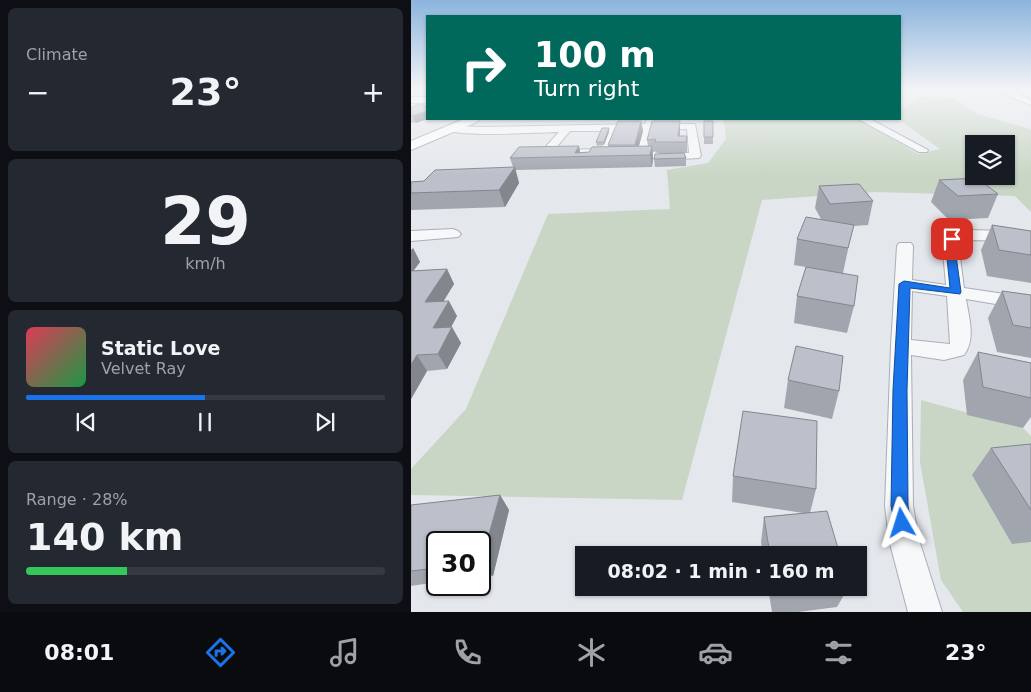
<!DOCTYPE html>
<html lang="en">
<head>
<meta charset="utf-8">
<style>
  body { margin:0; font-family:"DejaVu Sans",sans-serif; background:#242831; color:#f1f3f6; height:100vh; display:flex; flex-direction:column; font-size:19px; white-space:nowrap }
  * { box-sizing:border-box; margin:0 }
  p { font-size:16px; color:#9ea1a6 }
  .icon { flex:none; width:28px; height:28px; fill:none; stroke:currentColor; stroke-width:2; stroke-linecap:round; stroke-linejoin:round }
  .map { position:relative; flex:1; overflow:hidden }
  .details { display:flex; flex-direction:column; gap:8px; padding:8px; background:#0d0f14; width:411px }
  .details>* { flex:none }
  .hud { position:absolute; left:15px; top:15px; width:475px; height:105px; border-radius:0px; box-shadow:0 1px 4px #0004; background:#00695c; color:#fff; overflow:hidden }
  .fabs { position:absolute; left:554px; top:135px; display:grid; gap:10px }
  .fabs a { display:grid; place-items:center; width:50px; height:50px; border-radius:0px; background:#171b24; box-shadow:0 1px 4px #0004; font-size:25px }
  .speed { position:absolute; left:15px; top:531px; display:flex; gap:10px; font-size:25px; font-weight:700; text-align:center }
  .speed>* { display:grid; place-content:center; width:65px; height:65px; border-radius:50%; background:#171b24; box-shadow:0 1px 4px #0004; line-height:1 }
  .speed .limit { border:2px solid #111; border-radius:8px; background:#fff; color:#111 }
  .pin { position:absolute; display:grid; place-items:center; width:42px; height:42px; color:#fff; margin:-21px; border-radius:10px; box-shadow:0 2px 8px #0006 }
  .me { position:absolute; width:55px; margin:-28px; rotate:354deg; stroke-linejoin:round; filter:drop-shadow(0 0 4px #0008) }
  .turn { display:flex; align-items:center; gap:18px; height:105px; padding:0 25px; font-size:22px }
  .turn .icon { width:65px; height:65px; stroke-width:2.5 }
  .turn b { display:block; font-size:35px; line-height:42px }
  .big { font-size:38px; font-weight:600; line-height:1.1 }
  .details .widget { flex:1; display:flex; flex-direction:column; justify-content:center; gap:8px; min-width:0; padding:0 18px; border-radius:8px; background:#242831 }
  .details .dial { align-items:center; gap:0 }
  .dial b { font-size:65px; line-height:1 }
  .song { display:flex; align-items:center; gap:15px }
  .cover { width:60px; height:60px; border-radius:8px; background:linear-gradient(135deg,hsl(350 70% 55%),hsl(140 70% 35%)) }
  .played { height:5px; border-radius:2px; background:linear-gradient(90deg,#1a73e8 50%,#363941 50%) }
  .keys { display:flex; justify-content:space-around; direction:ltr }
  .heat { display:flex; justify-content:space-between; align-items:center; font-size:28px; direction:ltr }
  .charge { height:8px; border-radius:4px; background:linear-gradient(90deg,#34c759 28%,#363941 0) }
  .trip { position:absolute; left:164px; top:546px; width:292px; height:50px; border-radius:0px; background:#171b24; box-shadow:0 1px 4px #0004; font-weight:600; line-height:50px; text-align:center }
  .dock { display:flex; height:80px; justify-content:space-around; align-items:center; background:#090b0e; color:#9ea1a6 }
  .dock .icon { width:35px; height:35px }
  .dock .selected { color:#1a73e8 }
  .dock b { font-size:22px; color:#f1f3f6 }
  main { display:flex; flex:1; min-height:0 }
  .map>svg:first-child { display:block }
</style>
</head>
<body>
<main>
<section class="details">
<div class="widget"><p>Climate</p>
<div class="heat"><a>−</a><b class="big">23°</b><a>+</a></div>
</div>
<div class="widget dial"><b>29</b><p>km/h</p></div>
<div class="widget">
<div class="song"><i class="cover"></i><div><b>Static Love</b><p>Velvet Ray</p></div></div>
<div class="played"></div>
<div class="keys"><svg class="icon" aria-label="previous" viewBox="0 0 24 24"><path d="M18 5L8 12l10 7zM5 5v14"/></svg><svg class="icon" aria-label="pause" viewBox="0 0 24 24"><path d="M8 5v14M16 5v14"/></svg><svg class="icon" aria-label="next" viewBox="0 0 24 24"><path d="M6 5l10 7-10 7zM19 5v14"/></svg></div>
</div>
<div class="widget"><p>Range · 28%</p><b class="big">140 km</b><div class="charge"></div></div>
</section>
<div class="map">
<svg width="620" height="612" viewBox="0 0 620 612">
  <rect width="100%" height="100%" fill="#e4e7ec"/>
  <path fill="#c9d6c5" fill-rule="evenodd" d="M509,97L542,98L566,114L620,129V212L604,196L464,192L351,200L271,500L0,495V469L55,409L137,214L259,209L256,170L297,163L315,139L313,121L310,119H446L507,154L529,149L487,119H489V109ZM562,144H595V176H562Z
    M510,400L612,428L620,436V612H552L530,580L509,462Z"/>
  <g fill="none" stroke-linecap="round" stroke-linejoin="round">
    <g stroke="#a9aeb7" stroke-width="2">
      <path id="minor" d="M590,89H599L620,100V105L590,93Z
        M236,119H244V124H284L290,156L288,158L252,160L228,155L226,153L232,130H208L198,154L134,157L128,154L148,132C130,132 45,138 35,129L40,126L74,127L234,124ZM276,129L278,153L252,154L238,151L242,130ZM159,131H198L190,149L143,150Z
        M447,119H459L517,150L516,152H508Z
        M42,229L47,231L50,234L47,237L0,241V231Z
        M556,230L601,231L606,233L609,236L606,239L601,241L557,240L547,242L553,288L620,298V310L555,299C558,318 565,339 553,355L533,360L500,355L502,506L508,540L531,612H497L478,540L474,506L480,346L486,246L488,243H500L502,246L501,280L535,285L531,240L534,237ZM501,291L536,296L539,344L500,340Z"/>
    </g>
    <g stroke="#a3abb8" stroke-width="2">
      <path id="major" d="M0,97H16V103H0Z
        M53,119H68L66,122L0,150V141Z"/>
    </g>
    <use href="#minor" fill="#f7f8fa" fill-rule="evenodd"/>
    <use href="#major" fill="#fff" fill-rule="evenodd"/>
    <path stroke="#7d8696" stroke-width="2" stroke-dasharray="1 2.5" stroke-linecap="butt" d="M0,97L16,90"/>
  </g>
  <path fill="#a1a5ae" d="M16,106V119L5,123L2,122L0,123V108Z
    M230,121L232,131L228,146H237L236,140L269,131V136H276V153H246L245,151H242V157L241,167L104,170L108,183L94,207L0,210V182L13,181L102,167L99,158L178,152L197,147V145Z
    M302,121V144H293V137Z
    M198,132L193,145L186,146L185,142Z
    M275,158V166L244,167L243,159Z
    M528,180L587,194L577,218L538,220L520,202Z
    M408,186L462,201L457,225L442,226L432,273L443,306L436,333L383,323L386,296L395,267L383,265L386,239L410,219L404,208Z
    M581,225L620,231V283L576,276L570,250Z
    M2,248L9,262L2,271L36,269L43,284L32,301L46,316L40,327L50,343L36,369L16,371L0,399Z
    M591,291L620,295V358L586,352L577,318Z
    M567,352L620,363V417L612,428L556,415L552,380Z
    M377,380L428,391L421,419L373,408Z
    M620,444V542L601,544L561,475L580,448Z
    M322,476L405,489L399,513L429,555H352L350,542L353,517L392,513L321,502Z
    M89,495L98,510L82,576L69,577V542H26V582L0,586V505Z
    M357,588H437L426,607L387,612H361Z"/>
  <path fill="#83868d" d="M16,111V119L5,123L2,116Z
    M230,121L232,131L225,156L224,145Z
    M269,121V131L268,142L267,136Z
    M198,128V132L193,145V142Z
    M168,146L170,157L164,153Z
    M241,146L242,157L241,167L239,155Z
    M104,167L108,183L94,207L88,190Z
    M2,248L9,262L0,274V250Z
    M36,269L43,284L23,317L14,302Z
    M38,301L46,316L31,344L22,328Z
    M41,327L50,343L36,369L27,354Z
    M6,355L16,371L0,399V365Z
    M89,495L98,510L82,576L70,563Z"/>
  <path fill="#bbc0ca" stroke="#83868d" d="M7,104L16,106V111L2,116L0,115V108Z
    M207,121H230L224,145H197Z
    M241,121H269L267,136H276L275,142H244L245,139L236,140Z
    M293,121H302V137H293Z
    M191,128H198L193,142H185Z
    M168,146L164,153L178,152L181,147L241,146L239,155L99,158L108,147Z
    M273,153L275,158L243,159L244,154Z
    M104,167L88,190L0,193V182L13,181L24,170Z
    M566,178L587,194L547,196L528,180Z
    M448,184L462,201L419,204L408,186Z
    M395,217L443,225L437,248L386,239Z
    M581,225L620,231V255L588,250Z
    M395,267L447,276L443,306L386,296Z
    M36,269L14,302L38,301L22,328L41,327L27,354L6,355L0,365V271Z
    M591,291L620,295V328L602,325Z
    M385,346L432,356L428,391L377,380Z
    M567,352L620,363V398L572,387Z
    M332,411L406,421L405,489L322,476Z
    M620,444V510L580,448Z
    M89,495L70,563H69V542H26V568L0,571V505Z
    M416,511L429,555H359L353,517Z
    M365,588H423L366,594Z"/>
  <linearGradient id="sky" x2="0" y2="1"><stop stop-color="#8bb4dd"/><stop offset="0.51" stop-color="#f3f4f6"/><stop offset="1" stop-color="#f3f4f6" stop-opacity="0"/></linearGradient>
  <rect width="620" height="175" fill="url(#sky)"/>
  <path fill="#1a73e8" stroke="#114b97" d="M541,236L545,239L544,248L550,292L549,294L499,288L496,390L497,506L500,523L497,529L491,532L485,529L480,506L482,390L488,284L493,281L539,288L535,248L536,239Z"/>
</svg>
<div class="fabs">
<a><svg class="icon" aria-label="layers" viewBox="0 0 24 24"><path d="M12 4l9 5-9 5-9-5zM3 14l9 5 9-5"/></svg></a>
</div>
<div class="speed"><div class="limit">30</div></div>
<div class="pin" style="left:541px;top:239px;background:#d93025"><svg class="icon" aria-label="arrive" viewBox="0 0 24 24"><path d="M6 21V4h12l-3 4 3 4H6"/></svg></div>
<svg class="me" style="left:491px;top:523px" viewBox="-20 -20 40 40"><path d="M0-17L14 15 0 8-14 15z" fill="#1a73e8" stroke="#fff" stroke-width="4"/></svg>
<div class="trip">08:02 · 1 min · 160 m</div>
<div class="hud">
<div class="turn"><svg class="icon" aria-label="right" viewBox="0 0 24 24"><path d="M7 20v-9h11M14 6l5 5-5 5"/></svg><div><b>100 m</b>Turn right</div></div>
</div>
</div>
</main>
<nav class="dock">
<b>08:01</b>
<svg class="icon selected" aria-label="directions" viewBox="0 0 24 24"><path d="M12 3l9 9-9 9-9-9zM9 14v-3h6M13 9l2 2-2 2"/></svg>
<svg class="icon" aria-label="music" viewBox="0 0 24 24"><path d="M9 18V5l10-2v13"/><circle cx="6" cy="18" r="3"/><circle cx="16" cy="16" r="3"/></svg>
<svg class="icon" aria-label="phone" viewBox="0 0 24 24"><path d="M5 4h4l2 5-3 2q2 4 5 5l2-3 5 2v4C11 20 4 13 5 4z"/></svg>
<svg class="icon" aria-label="climate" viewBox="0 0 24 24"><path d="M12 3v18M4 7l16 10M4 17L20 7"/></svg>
<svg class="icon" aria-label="car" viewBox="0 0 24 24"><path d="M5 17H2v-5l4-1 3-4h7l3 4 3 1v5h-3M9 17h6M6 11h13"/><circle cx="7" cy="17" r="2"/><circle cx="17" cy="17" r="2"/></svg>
<svg class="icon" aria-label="filters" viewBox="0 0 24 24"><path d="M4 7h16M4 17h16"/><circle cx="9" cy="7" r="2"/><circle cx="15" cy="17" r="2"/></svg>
<b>23°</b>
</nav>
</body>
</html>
